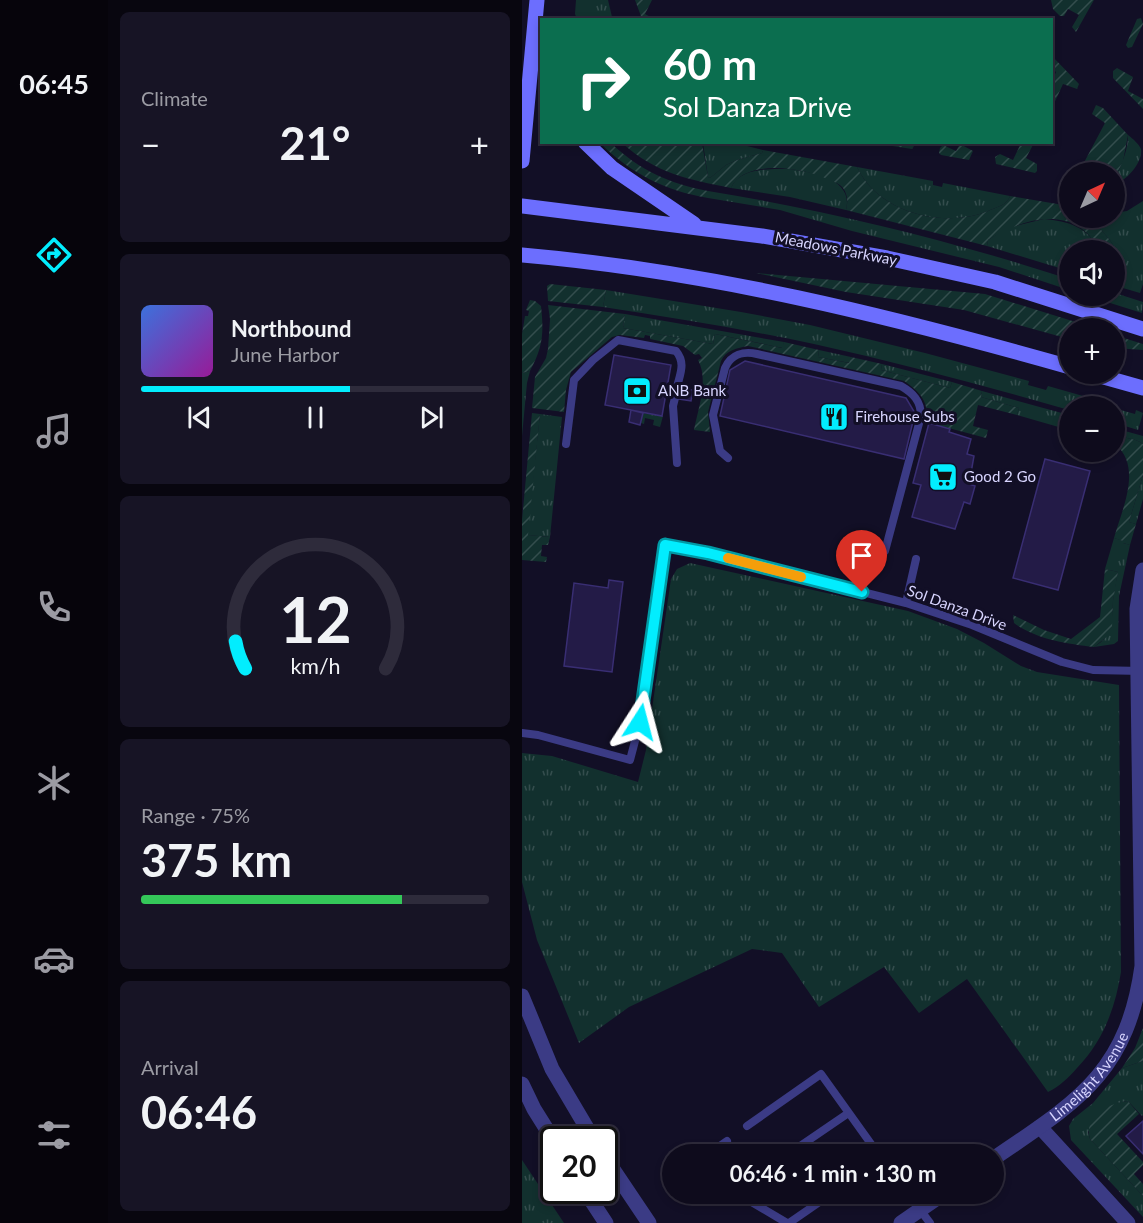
<!DOCTYPE html>
<html lang="en">
<head>
<meta charset="utf-8">
<style>
  body { margin:0; font-family:Lato,sans-serif; background:#171425; color:#f1f3f6; height:100vh; display:flex; flex-direction:column; font-size:22px; white-space:nowrap }
  * { box-sizing:border-box; margin:0 }
  p { font-size:20px; color:#9b9ba3 }
  .icon { flex:none; width:33px; height:33px; fill:none; stroke:currentColor; stroke-width:2; stroke-linecap:round; stroke-linejoin:round }
  .map { position:relative; flex:1; overflow:hidden }
  .side { display:flex; flex-direction:column; gap:12px; padding:12px; background:#08060f; width:414px }
  .side>* { flex:none }
  .banner { position:absolute; left:18px; top:18px; width:513px; height:126px; border-radius:0px; box-shadow:0 3px 9px #0003,0 0 0 2px #2e2b3b; background:#0b6e4f; color:#fff; overflow:hidden }
  .needle { width:39px; rotate:44deg }
  .fabs { position:absolute; left:537px; top:162px; display:grid; gap:12px }
  .fabs a { display:grid; place-items:center; width:66px; height:66px; border-radius:50%; background:#0e0b1c; box-shadow:0 3px 9px #0003,0 0 0 2px #2e2b3b; font-size:30px }
  .speed { position:absolute; left:18px; top:1126px; display:flex; gap:12px; font-size:30px; font-weight:700; text-align:center }
  .speed>* { display:grid; place-content:center; width:78px; height:78px; border-radius:50%; background:#0e0b1c; box-shadow:0 3px 9px #0003,0 0 0 2px #2e2b3b; line-height:1 }
  .speed .limit { border:3px solid #111; border-radius:9px; background:#fff; color:#111 }
  .pin { position:absolute; display:grid; place-items:center; width:51px; height:51px; color:#fff; margin:-62px -26px; border-radius:50% 50% 50% 0; rotate:-45deg; box-shadow:0 0 6px #0007 }
  .pin .icon { rotate:45deg }
  .me { position:absolute; width:66px; margin:-33px; rotate:9deg; stroke-linejoin:round; filter:drop-shadow(0 0 4px #0008) }
  .turn { display:flex; align-items:center; gap:21px; height:126px; padding:0 24px; font-size:27px }
  .turn .icon { width:78px; height:78px; stroke-width:2.5 }
  .turn b { display:block; font-size:42px; line-height:51px }
  .big { font-size:45px; font-weight:700; line-height:1.1 }
  .side .tile { flex:1; display:flex; flex-direction:column; justify-content:center; gap:9px; min-width:0; padding:0 21px; border-radius:9px; background:#171425 }
  .side .dial { align-items:center; gap:0 }
  .dial svg { height:156px; overflow:visible; fill:none; stroke:#2e2b3b; stroke-width:7; stroke-linecap:round; text-anchor:middle }
  .dial text { fill:#f1f3f6; stroke:none }
  .song { display:flex; align-items:center; gap:18px }
  .cover { width:72px; height:72px; border-radius:9px; background:linear-gradient(135deg,hsl(220 70% 55%),hsl(300 70% 35%)) }
  .played { height:6px; border-radius:3px; background:linear-gradient(90deg,#02edfe 60%,#2e2b3b 60%) }
  .keys { display:flex; justify-content:space-around; direction:ltr }
  .heat { display:flex; justify-content:space-between; align-items:center; font-size:33px; direction:ltr }
  .charge { height:9px; border-radius:4px; background:linear-gradient(90deg,#34c759 75%,#2e2b3b 0) }
  .trip { position:absolute; left:140px; top:1144px; width:342px; height:60px; border-radius:30px; background:#0e0b1c; box-shadow:0 3px 9px #0003,0 0 0 2px #2e2b3b; font-weight:700; line-height:60px; text-align:center }
  main { display:flex; flex:1; min-height:0 }
  .tab-bar { display:flex; flex-direction:column; width:108px; justify-content:space-around; align-items:center; background:#06040b; color:#9b9ba3 }
  .tab-bar .icon { width:42px; height:42px }
  .tab-bar .active { color:#02edfe }
  .tab-bar b { font-size:27px; color:#f1f3f6 }
  .map>svg:first-child { display:block }
</style>
</head>
<body>
<main>
<nav class="tab-bar">
<b>06:45</b>
<svg class="icon active" aria-label="directions" viewBox="0 0 24 24"><path d="M12 3l9 9-9 9-9-9zM9 14v-3h6M13 9l2 2-2 2"/></svg>
<svg class="icon" aria-label="music" viewBox="0 0 24 24"><path d="M9 18V5l10-2v13"/><circle cx="6" cy="18" r="3"/><circle cx="16" cy="16" r="3"/></svg>
<svg class="icon" aria-label="phone" viewBox="0 0 24 24"><path d="M5 4h4l2 5-3 2q2 4 5 5l2-3 5 2v4C11 20 4 13 5 4z"/></svg>
<svg class="icon" aria-label="climate" viewBox="0 0 24 24"><path d="M12 3v18M4 7l16 10M4 17L20 7"/></svg>
<svg class="icon" aria-label="car" viewBox="0 0 24 24"><path d="M5 17H2v-5l4-1 3-4h7l3 4 3 1v5h-3M9 17h6M6 11h13"/><circle cx="7" cy="17" r="2"/><circle cx="17" cy="17" r="2"/></svg>
<svg class="icon" aria-label="filters" viewBox="0 0 24 24"><path d="M4 7h16M4 17h16"/><circle cx="9" cy="7" r="2"/><circle cx="15" cy="17" r="2"/></svg>
</nav>
<section class="side">
<div class="tile"><p>Climate</p>
<div class="heat"><a>−</a><b class="big">21°</b><a>+</a></div>
</div>
<div class="tile">
<div class="song"><i class="cover"></i><div><b>Northbound</b><p>June Harbor</p></div></div>
<div class="played"></div>
<div class="keys"><svg class="icon" aria-label="previous" viewBox="0 0 24 24"><path d="M18 5L8 12l10 7zM5 5v14"/></svg><svg class="icon" aria-label="pause" viewBox="0 0 24 24"><path d="M8 5v14M16 5v14"/></svg><svg class="icon" aria-label="next" viewBox="0 0 24 24"><path d="M6 5l10 7-10 7zM19 5v14"/></svg></div>
</div>
<div class="tile dial"><svg viewBox="0 0 100 80">
<path d="M14 69A42 42 0 1 1 86 69"/>
<path d="M14 69A42 42 0 0 1 9 55" stroke="#02edfe"/>
<text x="50" y="56" font-size="32" font-weight="700">12</text>
<text x="50" y="72" font-size="11">km/h</text>
</svg></div>
<div class="tile"><p>Range · 75%</p><b class="big">375 km</b><div class="charge"></div></div>
<div class="tile"><p>Arrival</p><b class="big">06:46</b></div>
</section>
<div class="map">
<svg width="621" height="1223" viewBox="0 0 621 1223">
  <defs>
    <pattern id="grass-tufts" width="24" height="20" patternUnits="userSpaceOnUse" patternTransform="scale(1.5)"><rect width="24" height="20" fill="#12302e"/><path d="M3 7l-1-3M5 7V3M7 7l1-3M15 17l-1-3M17 17v-4M19 17l1-3" fill="none" stroke="#344d4d"/></pattern>
    <pattern id="garden-furrows" width="10" height="10" patternUnits="userSpaceOnUse" patternTransform="scale(1.5)"><rect width="10" height="10" fill="#12302e"/><path d="M-1 1l2-2M0 10L10 0M9 11l2-2" fill="none" stroke="#344d4d"/></pattern>
  </defs>
  <rect width="100%" height="100%" fill="#120f26"/>
  <path fill="url(#grass-tufts)" d="M54,0H86L90,17L83,19H55L53,14Z
    M606,135C611,139 617,144 619,149C621,163 604,181 593,184C592,176 597,172 599,165C603,155 606,146 606,135Z
    M181,143H213L241,150L240,153L215,160L204,165L188,178L186,177Z
    M335,167L411,181V185L420,187L421,183L488,196C485,205 475,207 466,211C422,229 356,213 335,167Z
    M267,169C291,172 332,179 324,210L268,197L209,188C218,167 248,169 267,169Z
    M186,191C309,211 430,241 547,279V290L477,267L330,231L258,210L186,198Z
    M621,201V284L618,293L601,288C600,249 592,244 568,218H592L593,213L605,211Z
    M522,219C546,221 566,227 577,250H548L547,271L465,246L466,240L485,228Z
    M84,290L219,312L288,325L403,353L507,381L506,385L524,390L526,386L596,406L595,409L613,414L614,410L621,413L616,430L593,423L592,406H548L547,410C463,386 378,363 292,344C222,329 151,318 81,307Z
    M593,293L621,302L620,313L566,296H592Z
    M103,314L262,342L261,348L193,334L191,344L101,328Z
    M297,350L329,357L328,363L296,357Z
    M360,364L430,382L428,388L359,370Z
    M8,371L5,383L0,436V373Z
    M460,391L547,415V430L495,415L497,408L459,397Z
    M121,413L141,416L138,427L131,425L132,420L123,418L122,424L119,423Z
    M18,414L40,417L28,537L5,535Z
    M592,428L621,436V444C612,437 603,439 593,435Z
    M621,475V499L614,524L607,522Z
    M592,538L602,541L601,543L608,545L597,596L596,641L592,644L572,647C593,634 589,622 591,601C592,591 594,582 596,572L583,569Z
    M168,563L386,611L435,629L462,643L499,666L515,672L597,685L599,972C593,1009 581,1041 555,1068C546,1078 538,1086 526,1092L445,979L397,1013L362,967L297,1007L260,953L230,949L107,1007L57,1043L15,940L0,882V753L30,756L116,782L124,750L149,579L155,569Z
    M621,1061V1115L620,1116L606,1101C586,1103 578,1118 566,1132L568,1139L621,1196V1217L549,1140L547,1126L551,1119L571,1103L600,1068Z
    M0,1160L42,1223H0Z"/>
  <path fill="url(#garden-furrows)" d="M113,0H130L123,14L132,19H120Z
    M529,0H572L554,32L550,27L557,15L546,9L542,16H538L531,9Z
    M619,18L621,24L610,47L606,48L604,45L615,19Z
    M530,56L557,84L555,89L541,84L530,108V81L534,72L530,69Z
    M595,68L611,77L606,91L621,99V109L591,78V71Z
    M574,105L581,108L606,135L601,161L593,178L592,172H557L583,123L570,114Z
    M78,143H89C117,170 148,184 186,191V198C144,191 108,173 78,143Z
    M100,143H180L186,177L188,178L204,165L215,160L240,153L241,150L335,167C356,213 422,229 466,211C475,207 485,205 488,196L547,206L548,218H568C592,244 600,249 601,287L593,285L592,250H577C554,204 502,217 466,240L465,246L324,210C326,203 326,195 321,188C317,183 310,181 305,179C282,168 222,158 209,188C165,179 135,174 100,143Z
    M361,143L394,142V143L390,149L364,145Z
    M499,143H512L504,158L515,164V171L513,173L474,164L473,157L478,154L491,160Z
    M438,144L451,151L447,160L419,155L417,153L418,148L421,145L434,151Z
    M234,273L463,294L573,328H548L547,339L442,310L324,292Z
    M28,284L84,290L81,307L26,301L25,286Z
    M8,300L13,301L19,306C22,333 21,347 8,371L0,373V334L3,316H6L7,311L4,310Z
    M26,305L103,314L101,328L191,344L193,334L260,348L262,342L297,350L296,357L327,363L329,357L360,364L359,370L428,388L430,382L460,391L459,397L497,408L495,415L456,405L451,426L466,430L464,438L404,422C408,402 397,391 382,381L226,346C215,348 204,350 199,361L186,412L188,432L172,430C176,409 187,380 176,360L180,358L177,354L173,355L161,346L128,339V336L123,335L122,338L98,335L90,337L49,372L44,390L42,412L10,408L13,377L24,358L26,349L28,319Z
    M592,335L621,344V350L593,348Z
    M10,413L18,414L6,535L28,537L26,545H20L19,556L25,557L24,562L0,560V520Z
    M593,435C603,439 612,437 621,444V475L607,522L614,524L608,545L601,543V541L592,538C600,509 621,467 593,444Z
    M583,569L596,572L591,601L590,627L587,635L572,647C546,644 513,639 492,623L491,615L522,630L549,639L578,617Z
    M621,1028V1061L600,1068L613,1048Z
    M606,1101L617,1114L595,1134L621,1162V1165L612,1174L621,1184V1196L568,1139C561,1117 587,1103 606,1101Z"/>
  <path fill="#231b47" stroke="#392e73" stroke-width="1.5" d="M92,355L149,365L140,416L83,405Z
    M223,361L384,398L393,413L382,459L198,416L208,370Z
    M145,385L171,390L169,401L144,397Z
    M109,410L121,413L118,425L107,422Z
    M407,423L428,429L427,432L449,439L445,454L452,456L447,484L453,486L448,504L442,502L433,529L390,517L399,485L391,483Z
    M523,459L568,471L536,590L491,578Z
    M87,580L101,582L90,672L42,666L52,583L86,588Z
    M621,1121V1154L604,1136Z"/>
  <g fill="none" stroke-linecap="round" stroke-linejoin="round">
    <path stroke="#3b3b85" stroke-width="8" d="M153,398L151,406L155,463
      M44,444L52,380L71,360L96,340L154,351C164,363 158,374 155,387
      M206,458L198,451L191,415L203,368C209,354 222,351 235,354L379,386C391,393 399,401 399,416L363,551
      M384,603L394,559
      M0,733L16,735L108,760L118,722L143,545L186,553L384,603L450,625L540,662L571,670L620,671
      M225,1126L299,1074L357,1155
      M185,1155L205,1141
      M265,1155L325,1114
      M216,1194L265,1223
      M386,1194L408,1223
      M267,1223L309,1194"/>
    <path stroke="#3b3b85" stroke-width="15" d="M518,1127L606,1223"/>
    <g stroke="#3b3b85" stroke-width="15">
      <path d="M0,996L30,1069L72,1140"/>
      <path d="M0,1084L12,1109L32,1141"/>
      <path d="M82,1156L127,1223"/>
      <path id="s1" d="M471,1159C554,1102 605,1074 620,966L615,609L621,570"/>
      <path d="M63,1191L84,1223"/>
      <path d="M379,1223L421,1194"/>
    </g>
    <path stroke="#6c6efe" stroke-width="15" d="M63,142L90,168L172,224
      M0,161L15,0
      M0,206L240,236L365,258L473,282L621,329
      M0,255C186,271 368,316 548,367
      M571,374L621,388"/>
  </g>
  <g fill="none" stroke-linecap="round" stroke-linejoin="round">
    <g stroke="#019aa5" stroke-width="15">
      <path id="route" d="M118,722L143,545L186,553L340,592"/>
    </g>
    <use href="#route" stroke="#02edfe" stroke-width="10"/>
    <path stroke="#f59e0b" stroke-width="10" d="M206,558L279,577"/>
  </g>
  <defs>
    <g id="bank-square" transform="scale(1.5)"><rect x="-9" y="-9" width="18" height="18" rx="4" fill="#02edfe" stroke="#120f26"/><path d="M-6-4H6V4H-6ZM0-2.3a2.3 2.3 0 1 0 0 4.6a2.3 2.3 0 1 0 0-4.6Z" fill="#111"/></g>
    <g id="restaurant-square" transform="scale(1.5)"><rect x="-9" y="-9" width="18" height="18" rx="4" fill="#02edfe" stroke="#120f26"/><path d="M-5-6h1v4h1v-4h1v4h1v-4h1v5L-1.5 .5V6h-2V.5L-5-1ZM5-6V6H3V1.5H1.5Q1.5-4 5-6Z" fill="#111"/></g>
    <g id="supermarket-square" transform="scale(1.5)"><rect x="-9" y="-9" width="18" height="18" rx="4" fill="#02edfe" stroke="#120f26"/><path d="M-6-5.5h2.5l.6 2H6L4.5 2H-2.5L-4.4-4H-6ZM-1.5 3.2a1.3 1.3 0 1 0 .1 0ZM3 3.2a1.3 1.3 0 1 0 .1 0Z" fill="#111"/></g>
  </defs>
  <g fill-rule="evenodd">
    <use href="#bank-square" x="115" y="391"/>
    <use href="#restaurant-square" x="312" y="417"/>
    <use href="#supermarket-square" x="421" y="477"/>
  </g>
  <g text-anchor="middle" stroke-width="6" stroke-linejoin="round" paint-order="stroke">
    <g font-size="15" fill="#d8d5ff" stroke="#120f26">
      <text transform="translate(314 249) rotate(11)" y="5">Meadows Parkway</text>
      <text transform="translate(435 608) rotate(20)" y="5">Sol Danza Drive</text>
      <text dy="5" stroke="none"><textPath href="#s1" startOffset="128">Limelight Avenue</textPath></text>
    </g>
    <g font-size="15" fill="#d8d5ff" stroke="#120f26" text-anchor="start">
      <text x="136" y="396">ANB Bank</text>
      <text x="333" y="422">Firehouse Subs</text>
      <text x="442" y="482">Good 2 Go</text>
    </g>
  </g>
</svg>
<div class="fabs">
<a><svg class="needle" viewBox="-14 -14 28 28"><path d="M0-13l5 13h-10z" fill="#e53935"/><path d="M0 13l5-13h-10z" fill="#9b9ba3"/></svg></a>
<a><svg class="icon" aria-label="sound" viewBox="0 0 24 24"><path d="M4 9h4l5-4v14l-5-4H4zM17 9q2 3 0 6"/></svg></a>
<a>+</a>
<a>−</a>
</div>
<div class="speed"><div class="limit">20</div></div>
<div class="pin" style="left:340px;top:592px;background:#d93025"><svg class="icon" aria-label="arrive" viewBox="0 0 24 24"><path d="M6 21V4h12l-3 4 3 4H6"/></svg></div>
<svg class="me" style="left:118px;top:722px" viewBox="-20 -20 40 40"><path d="M0-17L14 15 0 8-14 15z" fill="#02edfe" stroke="#fff" stroke-width="4"/></svg>
<div class="trip">06:46 · 1 min · 130 m</div>
<div class="banner">
<div class="turn"><svg class="icon" aria-label="right" viewBox="0 0 24 24"><path d="M7 20v-9h11M14 6l5 5-5 5"/></svg><div><b>60 m</b>Sol Danza Drive</div></div>
</div>
</div>
</main>
</body>
</html>
